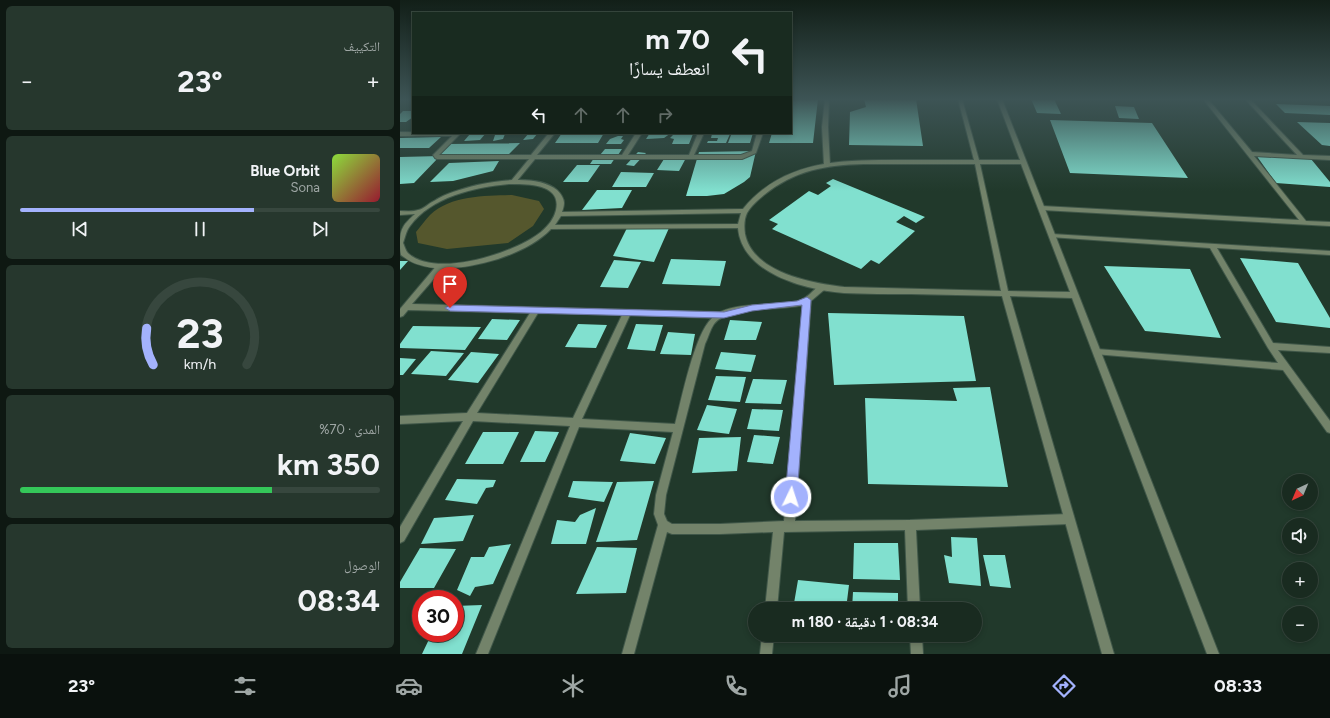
<!DOCTYPE html>
<html lang="ar">
<head>
<meta charset="utf-8">
<style>
  body { margin:0; font-family:Figtree,"Noto Naskh Arabic",sans-serif; background:#26372d; color:#f1f3f6; direction:rtl; height:100vh; display:flex; flex-direction:column; font-size:15px; white-space:nowrap }
  * { box-sizing:border-box; margin:0 }
  p { font-size:13px; color:#9fa7a5 }
  .icon { flex:none; width:22px; height:22px; fill:none; stroke:currentColor; stroke-width:2; stroke-linecap:round; stroke-linejoin:round }
  .map { position:relative; flex:1; overflow:hidden; direction:ltr }
  .sheet { display:flex; flex-direction:column; gap:6px; padding:6px; background:#0e1812; width:400px }
  .sheet>* { flex:none }
  .hud { position:absolute; left:12px; top:12px; width:380px; height:122px; border-radius:0px; box-shadow:0 2px 6px #0003,0 0 0 1px #37473e; direction:rtl; background:#192b20; color:#f1f3f6; overflow:hidden }
  .needle { width:26px; rotate:224deg }
  .buttons { position:absolute; left:882px; top:474px; display:grid; gap:8px }
  .buttons a { display:grid; place-items:center; width:36px; height:36px; border-radius:50%; background:#192b20; box-shadow:0 2px 6px #0003,0 0 0 1px #37473e; font-size:20px }
  .speed { position:absolute; left:12px; top:590px; display:flex; gap:8px; font-size:20px; font-weight:700; text-align:center }
  .speed>* { display:grid; place-content:center; width:52px; height:52px; border-radius:50%; background:#192b20; box-shadow:0 2px 6px #0003,0 0 0 1px #37473e; line-height:1 }
  .speed .limit { border:6px solid #d22; background:#fff; color:#111 }
  .pin { position:absolute; display:grid; place-items:center; width:34px; height:34px; color:#fff; margin:-41px -17px; border-radius:50% 50% 50% 0; rotate:-45deg; box-shadow:0 0 4px #0007 }
  .pin .icon { rotate:45deg }
  .me { position:absolute; width:44px; margin:-22px; rotate:4deg; stroke-linejoin:round; filter:drop-shadow(0 0 3px #0008) }
  .turn { display:flex; align-items:center; gap:14px; height:84px; padding:0 16px; font-size:18px }
  .turn .icon { width:52px; height:52px; stroke-width:2.5 }
  .turn b { display:block; font-size:28px; line-height:34px }
  .lanes { display:flex; align-items:center; height:38px; padding:0 16px; background:#0003; justify-content:center; gap:20px; direction:ltr }
  .lanes .off { opacity:.35 }
  .big { font-size:30px; font-weight:700; line-height:1.1 }
  .sheet .tile { flex:1; display:flex; flex-direction:column; justify-content:center; gap:6px; min-width:0; padding:0 14px; border-radius:6px; background:#26372d }
  .sheet .dial { align-items:center; gap:0 }
  .dial svg { height:104px; overflow:visible; fill:none; stroke:#37473e; stroke-width:7; stroke-linecap:round; text-anchor:middle }
  .dial text { fill:#f1f3f6; stroke:none }
  .song { display:flex; align-items:center; gap:12px }
  .cover { width:48px; height:48px; border-radius:6px; background:linear-gradient(135deg,hsl(90 70% 55%),hsl(350 70% 35%)) }
  .played { height:4px; border-radius:2px; background:linear-gradient(90deg,#a3b2fd 65%,#37473e 65%) }
  .keys { display:flex; justify-content:space-around; direction:ltr }
  .heat { display:flex; justify-content:space-between; align-items:center; font-size:22px; direction:ltr }
  .charge { height:6px; border-radius:3px; background:linear-gradient(90deg,#34c759 70%,#37473e 0) }
  .trip { position:absolute; left:348px; top:602px; width:234px; height:40px; border-radius:20px; background:#192b20; box-shadow:0 2px 6px #0003,0 0 0 1px #37473e; font-weight:700; line-height:40px; text-align:center; direction:rtl }
  .tab-bar { display:flex; height:64px; justify-content:space-around; align-items:center; background:#0a110d; color:#9fa7a5 }
  .tab-bar .icon { width:28px; height:28px }
  .tab-bar .on { color:#a3b2fd }
  .tab-bar b { font-size:18px; color:#f1f3f6 }
  main { display:flex; flex:1; min-height:0 }
  .map>svg:first-child { display:block }
</style>
</head>
<body>
<main>
<div class="map">
<svg width="930" height="654" viewBox="0 0 930 654">
  <rect width="100%" height="100%" fill="#21392b"/>
  <path fill="#55572d" d="M112,195L139,201L144,209L133,226L108,243L47,249L18,243L16,232C21,226 25,220 30,215C51,195 86,196 112,195Z"/>
  <path fill="#81e0cf" d="M391,99H418L413,143H369L372,133H391Z
    M464,99H516L523,146L449,145L450,112L466,107Z
    M631,99H654L661,114L637,113Z
    M876,104L930,106V115L885,113Z
    M715,106L734,107L739,119L719,118Z
    M3,111H13V117L6,122H0V114Z
    M650,120L752,123L788,178L670,173Z
    M897,122L930,123V146L922,145Z
    M86,133L80,140L64,141L70,134Z
    M129,133H138L133,139L123,140Z
    M162,133H204L198,143H155Z
    M250,133H271L264,138L246,139Z
    M342,133H353L350,143H328L331,135H340Z
    M105,134L103,139L93,141L95,135Z
    M293,134L289,144H272L274,139L270,138L273,135Z
    M312,134H330L326,143H307L308,141H317L318,138H311Z
    M218,136H223L221,139L224,140L221,144H206L210,139Z
    M41,137L29,148H0V138Z
    M120,143L108,155H39L50,144Z
    M205,149H222L218,155H200Z
    M356,151L350,177L344,182L324,194L307,196H286L299,152Z
    M238,152L246,153L234,166L226,165Z
    M856,155L911,159L930,182V187L876,183Z
    M40,156L14,183L0,184V157Z
    M194,158H215L211,164H190Z
    M286,158L279,171L257,170L264,159Z
    M99,161L93,171L53,181L30,182L49,163Z
    M177,165H200L188,182H163Z
    M221,172L254,173L246,187H212Z
    M433,179L525,217L516,223L504,216L496,222L515,231L479,264L471,260L461,269L372,229L378,224L369,220L409,191L418,195L431,186L426,183Z
    M197,190H232L222,208L182,210Z
    M227,228H269L254,262L213,256Z
    M840,258L898,263L930,318V328L876,322Z
    M271,259L326,261L320,286L262,284Z
    M214,260L241,262L228,288L200,287Z
    M0,261H8L0,270Z
    M704,266L790,269L821,338L745,331Z
    M428,313L564,316L576,381L434,385Z
    M92,319L120,320L107,340L78,339Z
    M330,320L362,322L356,340H324Z
    M178,324L207,325L196,348L165,347Z
    M236,324L263,325L255,351L227,349Z
    M13,326L81,327L65,350L0,348V344Z
    M268,332L295,334L291,355L260,354Z
    M31,351L64,353L46,376L11,374Z
    M71,352L99,354L78,383L48,380Z
    M321,352L356,355L351,372L315,369Z
    M0,358L16,359L3,375H0Z
    M316,376L346,377L340,402L308,400Z
    M353,379L387,380L381,404L345,403Z
    M590,387L608,487L468,484L465,398L557,401L553,388Z
    M307,405L337,409L329,434L297,430Z
    M352,409L383,410L379,431L347,429Z
    M135,431L159,432L145,462H120Z
    M83,432H119L103,464H65Z
    M230,433L266,438L255,464L220,461Z
    M354,435L380,437L373,464L347,462Z
    M341,437L337,471L292,473L299,438Z
    M57,479L96,480L93,487L86,488L77,504L45,500Z
    M173,481L213,482L204,502L168,497Z
    M254,481L237,540L196,542L217,482Z
    M196,508L186,544H151L157,520L175,522L180,515Z
    M74,515L63,541L21,544L34,518Z
    M551,537L577,538L581,586L549,583L544,555L552,557Z
    M454,543H498L500,580L453,579Z
    M111,544L93,584L75,587L70,596L57,590L71,557H84L89,547Z
    M197,547L237,548L226,593L176,594Z
    M20,548L56,549L34,588H0V582Z
    M583,555H605L611,588L590,586Z
    M398,580L449,585L446,609H393Z
    M453,592L498,593V609H452Z
    M82,605L62,654H22L32,633H55V606Z"/>
  <g fill="none" stroke-linecap="round" stroke-linejoin="round">
    <g stroke="#405749" stroke-width="2">
      <path id="minor" d="M425,99H429L428,127L430,165L427,167L424,165L422,127Z
        M803,99H808L852,152L897,155L845,99H850L903,155L930,156V160L854,156L906,221L930,222V226L642,210L639,208L642,206L899,220Z
        M0,132L61,133L39,155H131L149,133H155L137,155H222L236,133H242L228,155H289L298,133H304L294,155H341L352,151L357,133H363L356,153L342,159H135L116,182L114,183L111,181L129,159H37L35,158L33,155L52,136H0Z
        M652,234L930,251V255L817,248L873,343L930,347V353L878,350L930,421V433L927,432L883,370L694,354L693,352L694,350L697,349L878,363L868,348L810,248L650,237L649,236Z
        M38,264H44L45,266L12,304L320,312C346,300 377,309 401,300C408,297 413,291 418,286H424L425,288L424,290L411,301L395,521L510,520L669,514L673,515L674,519L673,523L669,524L516,530L520,609H508L505,530L384,532L377,609H365L373,532L320,534H272L267,532L234,654H222L258,525L254,514L256,495L273,432L179,427L88,654H76L170,426L73,421L4,541L0,543V527L63,421L0,424V416L67,413L130,313L8,310L3,316L0,317V309ZM403,305L384,521L320,524H272L267,521L264,514L266,495L305,344C308,338 310,330 314,324C332,303 377,312 403,305ZM138,313L222,315L173,418L77,413ZM230,315L312,318C294,335 282,398 275,424L182,419Z
        M362,635H374L372,654H360Z
        M510,635H522L523,654H511Z"/>
    </g>
    <g stroke="#405749" stroke-width="2">
      <path id="tertiary" d="M558,99H562L579,160H620L597,99H602L819,654H807L672,298L610,296L714,654H702L602,296C572,295 541,295 511,294C489,294 466,294 444,293C406,290 342,274 338,228L151,229C138,243 116,253 98,259C71,267 34,275 8,260C6,258 3,257 1,255C0,251 0,247 0,243C0,228 4,224 15,214L0,215V211C6,211 13,212 18,210C24,209 29,203 34,201C40,197 47,194 53,192C78,183 134,171 157,190C160,193 164,198 164,203C164,206 163,209 162,212L343,209C383,160 440,160 497,160C523,160 548,160 574,160ZM464,164H575L601,291L444,287C412,283 353,273 345,234C344,227 344,219 347,213C351,206 358,200 364,195C395,170 426,165 464,164ZM580,164H621L670,292L608,291ZM109,184C126,184 162,183 156,210C154,219 148,226 141,232C115,253 37,278 9,254C6,252 5,247 3,243C5,238 6,231 10,226C31,197 75,187 109,184ZM341,213L338,224L155,225L161,216Z"/>
    </g>
    <use href="#minor" fill="#73836a" fill-rule="evenodd"/>
    <use href="#tertiary" fill="#73836a" fill-rule="evenodd"/>
  </g>
  <linearGradient id="sky" x2="0" y2="1"><stop stop-color="#121f18"/><stop offset="0.52" stop-color="#3d5455"/><stop offset="1" stop-color="#3d5455" stop-opacity="0"/></linearGradient>
  <rect width="930" height="191" fill="url(#sky)"/>
  <path fill="#a3b2fd" stroke="#6a74a4" d="M407,297L411,300L397,497L396,501L391,503L387,501L385,497L402,305L352,311L324,318L50,311L45,308L50,305L324,312L352,305L397,301Z"/>
</svg>
<div class="buttons">
<a><svg class="needle" viewBox="-14 -14 28 28"><path d="M0-13l5 13h-10z" fill="#e53935"/><path d="M0 13l5-13h-10z" fill="#9fa7a5"/></svg></a>
<a><svg class="icon" aria-label="sound" viewBox="0 0 24 24"><path d="M4 9h4l5-4v14l-5-4H4zM17 9q2 3 0 6"/></svg></a>
<a>+</a>
<a>−</a>
</div>
<div class="speed"><div class="limit">30</div></div>
<div class="pin" style="left:50px;top:308px;background:#d93025"><svg class="icon" aria-label="arrive" viewBox="0 0 24 24"><path d="M6 21V4h12l-3 4 3 4H6"/></svg></div>
<svg class="me" style="left:391px;top:497px" viewBox="-20 -20 40 40"><circle r="17" fill="#a3b2fd" stroke="#fff" stroke-width="3"/><path d="M0-11L8 9 0 5-8 9z" fill="#fff"/></svg>
<div class="trip">08:34 · 1 دقيقة · 180 m</div>
<div class="hud">
<div class="turn"><svg class="icon" aria-label="left" viewBox="0 0 24 24"><path d="M17 20v-9H6M10 6l-5 5 5 5"/></svg><div><b>70 m</b>انعطف يسارًا</div></div>
<div class="lanes"><svg class="icon" aria-label="left" viewBox="0 0 24 24"><path d="M17 20v-9H6M10 6l-5 5 5 5"/></svg><svg class="icon off" aria-label="ahead" viewBox="0 0 24 24"><path d="M12 20V5M6 11l6-6 6 6"/></svg><svg class="icon off" aria-label="ahead" viewBox="0 0 24 24"><path d="M12 20V5M6 11l6-6 6 6"/></svg><svg class="icon off" aria-label="right" viewBox="0 0 24 24"><path d="M7 20v-9h11M14 6l5 5-5 5"/></svg></div>
</div>
</div>
<section class="sheet">
<div class="tile"><p>التكييف</p>
<div class="heat"><a>−</a><b class="big">23°</b><a>+</a></div>
</div>
<div class="tile">
<div class="song"><i class="cover"></i><div><b>Blue Orbit</b><p>Sona</p></div></div>
<div class="played"></div>
<div class="keys"><svg class="icon" aria-label="previous" viewBox="0 0 24 24"><path d="M18 5L8 12l10 7zM5 5v14"/></svg><svg class="icon" aria-label="pause" viewBox="0 0 24 24"><path d="M8 5v14M16 5v14"/></svg><svg class="icon" aria-label="next" viewBox="0 0 24 24"><path d="M6 5l10 7-10 7zM19 5v14"/></svg></div>
</div>
<div class="tile dial"><svg viewBox="0 0 100 80">
<path d="M14 69A42 42 0 1 1 86 69"/>
<path d="M14 69A42 42 0 0 1 9 41" stroke="#a3b2fd"/>
<text x="50" y="56" font-size="32" font-weight="700">23</text>
<text x="50" y="72" font-size="11">km/h</text>
</svg></div>
<div class="tile"><p>المدى · 70%</p><b class="big">350 km</b><div class="charge"></div></div>
<div class="tile"><p>الوصول</p><b class="big">08:34</b></div>
</section>
</main>
<nav class="tab-bar">
<b>08:33</b>
<svg class="icon on" aria-label="directions" viewBox="0 0 24 24"><path d="M12 3l9 9-9 9-9-9zM9 14v-3h6M13 9l2 2-2 2"/></svg>
<svg class="icon" aria-label="music" viewBox="0 0 24 24"><path d="M9 18V5l10-2v13"/><circle cx="6" cy="18" r="3"/><circle cx="16" cy="16" r="3"/></svg>
<svg class="icon" aria-label="phone" viewBox="0 0 24 24"><path d="M5 4h4l2 5-3 2q2 4 5 5l2-3 5 2v4C11 20 4 13 5 4z"/></svg>
<svg class="icon" aria-label="climate" viewBox="0 0 24 24"><path d="M12 3v18M4 7l16 10M4 17L20 7"/></svg>
<svg class="icon" aria-label="car" viewBox="0 0 24 24"><path d="M5 17H2v-5l4-1 3-4h7l3 4 3 1v5h-3M9 17h6M6 11h13"/><circle cx="7" cy="17" r="2"/><circle cx="17" cy="17" r="2"/></svg>
<svg class="icon" aria-label="filters" viewBox="0 0 24 24"><path d="M4 7h16M4 17h16"/><circle cx="9" cy="7" r="2"/><circle cx="15" cy="17" r="2"/></svg>
<b>23°</b>
</nav>
</body>
</html>
